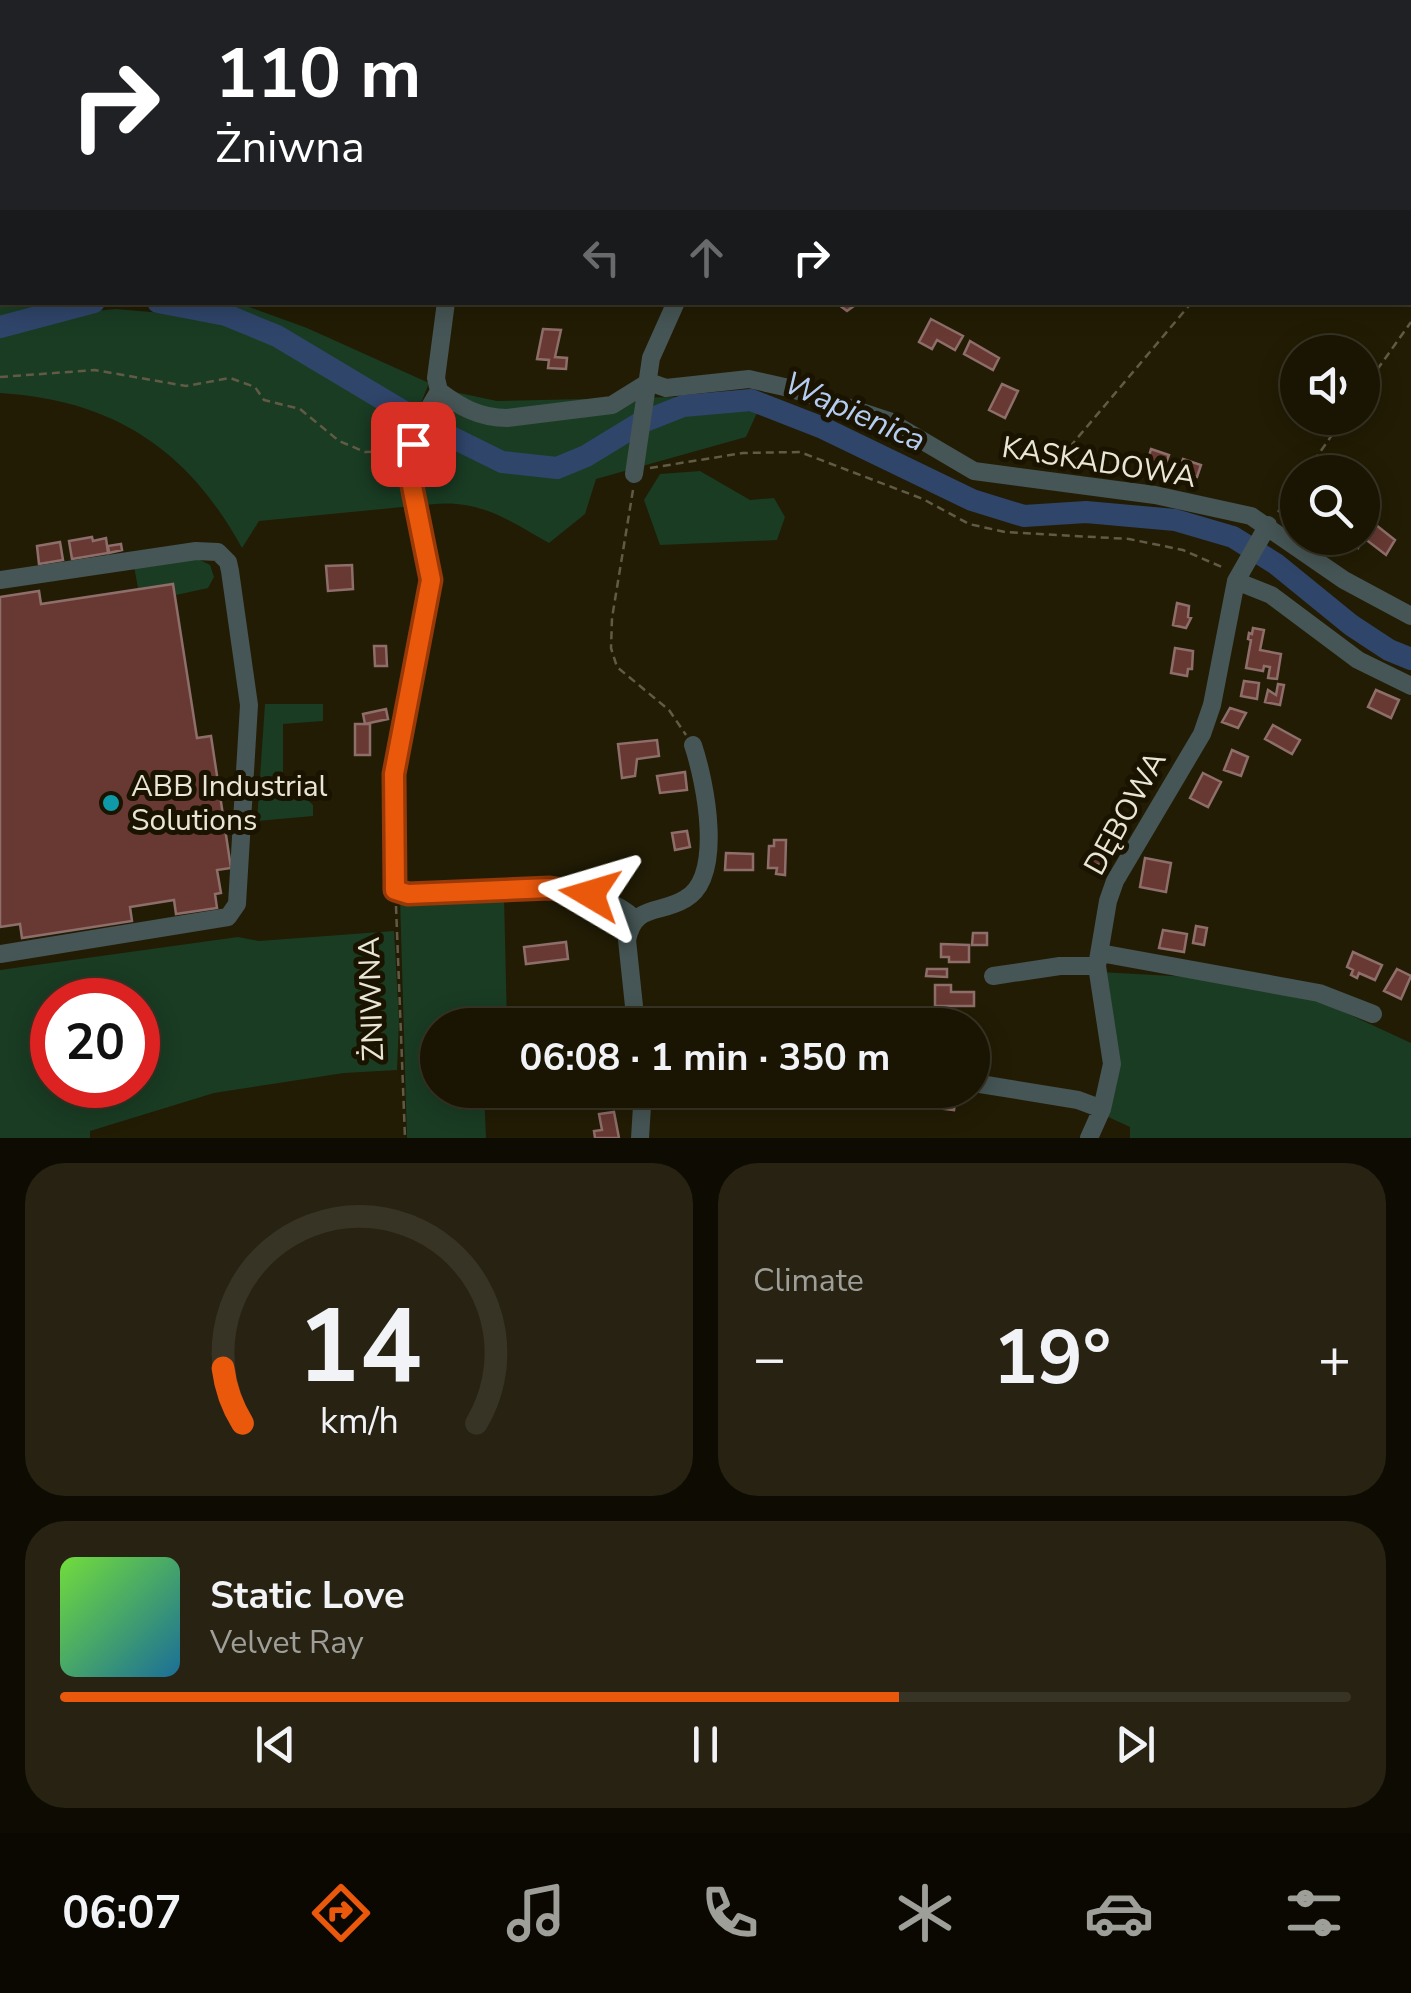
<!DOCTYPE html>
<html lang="en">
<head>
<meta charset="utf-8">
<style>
  body { margin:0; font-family:"Nunito Sans",sans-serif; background:#272212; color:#f1f3f6; height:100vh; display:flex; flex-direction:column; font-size:38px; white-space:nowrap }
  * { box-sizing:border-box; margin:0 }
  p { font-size:32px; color:#9f9f9a }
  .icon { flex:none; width:55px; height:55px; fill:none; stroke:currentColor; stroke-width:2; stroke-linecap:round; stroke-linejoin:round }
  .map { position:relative; height:1138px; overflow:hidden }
  .details { display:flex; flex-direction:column; gap:25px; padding:25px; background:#0e0c02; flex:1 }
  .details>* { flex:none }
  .top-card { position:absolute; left:0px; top:0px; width:1412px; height:305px; box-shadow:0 5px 25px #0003,0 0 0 2px #383425; background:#202124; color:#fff; overflow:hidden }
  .buttons { position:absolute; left:1280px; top:335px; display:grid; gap:20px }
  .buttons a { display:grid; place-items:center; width:100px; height:100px; border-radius:50%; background:#1a1503; box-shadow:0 5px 25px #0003,0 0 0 2px #383425; font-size:50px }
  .speed { position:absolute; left:30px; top:978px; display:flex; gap:20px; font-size:50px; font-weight:700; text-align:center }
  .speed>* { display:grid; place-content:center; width:130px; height:130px; border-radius:50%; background:#1a1503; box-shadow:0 5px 25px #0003,0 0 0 2px #383425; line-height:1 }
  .speed .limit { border:15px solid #d22; background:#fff; color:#111 }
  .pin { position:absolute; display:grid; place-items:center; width:85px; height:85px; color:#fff; margin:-42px; border-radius:20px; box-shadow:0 5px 15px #0006 }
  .me { position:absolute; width:110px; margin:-55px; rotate:277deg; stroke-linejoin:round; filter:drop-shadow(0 0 8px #0008) }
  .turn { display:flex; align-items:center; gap:35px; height:210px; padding:0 50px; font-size:45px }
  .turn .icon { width:130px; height:130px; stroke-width:2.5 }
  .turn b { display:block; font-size:70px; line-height:85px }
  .lanes { display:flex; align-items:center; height:95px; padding:0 50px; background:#0003; justify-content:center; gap:50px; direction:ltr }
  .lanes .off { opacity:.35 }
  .big { font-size:75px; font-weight:700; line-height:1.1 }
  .details .card { flex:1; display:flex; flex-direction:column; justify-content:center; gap:15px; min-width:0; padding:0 35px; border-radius:40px; background:#272212 }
  .details .dial { align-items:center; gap:0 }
  .dial svg { height:260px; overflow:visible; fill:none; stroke:#383425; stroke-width:7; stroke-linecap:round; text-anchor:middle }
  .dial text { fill:#f1f3f6; stroke:none }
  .song { display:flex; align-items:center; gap:30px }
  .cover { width:120px; height:120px; border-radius:15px; background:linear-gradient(135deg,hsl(100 70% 55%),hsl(200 70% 35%)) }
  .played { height:10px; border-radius:5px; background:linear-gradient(90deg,#ea580c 65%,#383425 65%) }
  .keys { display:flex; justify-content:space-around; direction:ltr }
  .heat { display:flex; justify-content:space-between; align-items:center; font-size:55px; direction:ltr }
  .details .tiles { flex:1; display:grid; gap:25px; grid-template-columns:1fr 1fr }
  .card:last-child { grid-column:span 2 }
  .trip { position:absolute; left:420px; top:1008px; width:570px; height:100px; border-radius:50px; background:#1a1503; box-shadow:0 5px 25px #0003,0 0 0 2px #383425; font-weight:700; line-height:100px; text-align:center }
  .menu { display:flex; height:160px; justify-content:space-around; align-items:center; background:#0a0801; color:#9f9f9a }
  .menu .icon { width:70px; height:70px }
  .menu .active { color:#ea580c }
  .menu b { font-size:45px; color:#f1f3f6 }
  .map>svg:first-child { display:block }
</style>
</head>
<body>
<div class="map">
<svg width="1411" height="1138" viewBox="0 0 1411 1138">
  <rect width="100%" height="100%" fill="#221c04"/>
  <path fill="#1a3c23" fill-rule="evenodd" d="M112,0H305L304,2Z
    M0,271H2V302L56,303L0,319Z
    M207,303H238L307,328L429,383L417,413C351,372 284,319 207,303Z
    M116,309C166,313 222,317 268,340C319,366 366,401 415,430L413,506L259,521L242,548C188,449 113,400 0,393V335L73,313Z
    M445,390L497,401L765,395L746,437L596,479L585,514L549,543C502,516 474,496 418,506L419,432Z
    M700,471L750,500L774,498L785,517L777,540L660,545L644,500L660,474Z
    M183,559L200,560L210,565L214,577L208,588L176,595L173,583L138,588L134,566Z
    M265,704H323V721L283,724V777L313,805V816L257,821Z
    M504,897L507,1025H438V1090H484L486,1138H407L400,898Z
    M394,931L399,1021L397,1070L344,1073L214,1093L90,1131V1138H0V970L238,937L259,941ZM52,1000H138V1085H52Z
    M1100,972L1279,982L1411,1043V1138H1130V1127L1104,1115L1116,1064Z"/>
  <path fill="#2f456a" stroke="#67758b" stroke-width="2.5" d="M1251,0H1409L1411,3V41L1410,2H1249Z"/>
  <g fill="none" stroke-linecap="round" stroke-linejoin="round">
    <path stroke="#2f456a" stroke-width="22" d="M158,302L226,315L277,336L421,422L502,462L557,468L586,456L640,423L683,406L751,400L823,428L972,500L1024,516L1086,512L1175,520L1233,537L1276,564L1351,625L1389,650L1411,659
      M0,327L94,302"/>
  </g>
  <path fill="#683933" stroke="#8e6e6a" stroke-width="2.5" d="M2,37V207H0V38Z
    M835,302H857L858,303L847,311Z
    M931,319L963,336L955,350L937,340L932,349L919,342Z
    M543,329L561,330L555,357L567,358L566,369L548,368L549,360L537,359Z
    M970,341L999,358L993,370L964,354Z
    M1002,384L1018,391L1005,418L989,410Z
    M1151,449L1169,455L1164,468L1159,467L1158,471L1147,463Z
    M1183,459L1201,465L1197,477L1179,471Z
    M1371,521L1395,540L1386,555L1364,538L1358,548L1349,542L1352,538H1362V530Z
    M92,537L93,541L106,538L108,553L72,559L69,541Z
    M60,542L63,560L39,564L37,546Z
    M121,544L122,550L109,553L108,546Z
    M352,565L353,589L328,591L326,566Z
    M173,584L197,738L211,736L231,868L217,870L221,893L215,894L217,908L176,914L174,900L130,907L132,921L22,938L20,924L0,927V597L39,591L41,604Z
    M1177,603L1189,606L1188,617L1191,618L1186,628L1173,625Z
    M1253,628L1264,630L1260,650L1281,654L1277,679L1268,678L1270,667L1264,666L1263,671L1246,668L1251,640L1248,639L1249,633L1252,634Z
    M374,646H386L387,666H375Z
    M1175,648L1193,651L1192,669H1188L1187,676L1171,673Z
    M1244,681L1259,683L1257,699L1241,696Z
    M1278,684L1284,685L1280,705L1265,702L1268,690L1276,695Z
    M1376,690L1399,700L1391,718L1368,707Z
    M1230,708L1246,713L1238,728L1222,722Z
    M386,709L388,719L365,724L363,714Z
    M355,724H370V755H355Z
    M1273,725L1300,740L1292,754L1265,739Z
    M657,740L659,756L637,759L635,776L622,778L618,744Z
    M1232,750L1248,757L1241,776L1224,770Z
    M685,772L687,790L660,793L657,776Z
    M1203,773L1221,782L1208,807L1190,798Z
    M1103,823L1119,828L1114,849L1108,848L1104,866L1091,863Z
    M687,831L690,847L675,850L672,833Z
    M774,840H786L785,875L776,874L777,868H768L769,846H774Z
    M726,853L753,854V870H725Z
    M1145,858L1171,863L1166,892L1140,887Z
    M1196,926L1207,928L1204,945L1193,943Z
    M1163,930L1187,934L1184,952L1159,948Z
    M973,933H987V945H972Z
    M566,942L568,959L526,964L524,947Z
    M941,944L969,945V962H949V957H941Z
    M1353,952L1382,965L1375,980L1359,973L1357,978L1351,975L1353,970L1347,967Z
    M927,969H947V977L926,976Z
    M1397,969L1411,976L1401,999L1384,991Z
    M935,985H951V992H974V1006H935Z
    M590,1015L591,1025H575V1017Z
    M690,1090V1096L686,1095L685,1105L670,1104V1091Z
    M937,1091L955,1092V1097H961L960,1103L955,1102L954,1110L936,1108Z
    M614,1112L619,1138H595L594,1131L602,1130L599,1114Z"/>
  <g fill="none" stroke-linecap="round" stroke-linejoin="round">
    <path stroke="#615b46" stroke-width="2.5" stroke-dasharray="8 5" stroke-linecap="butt" d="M1410,63L1411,61
      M0,223H2
      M0,377L95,370L186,386L230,378L255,387L264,400L300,409L339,441L365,452L393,451
      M1362,391L1411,322
      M1053,467L1192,302
      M650,468L743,453L800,452L923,499L969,524L1005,532L1129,539L1183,550L1224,568
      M1306,472L1344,418
      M633,490L612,618L611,648L617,667L669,710L686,735
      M1278,512L1298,484
      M396,906L405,1138"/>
    <path stroke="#465555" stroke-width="18" d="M74,0L75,2
      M313,0L314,2
      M94,2L95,0
      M345,2L346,0
      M870,2L872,0
      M0,20H2
      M0,240H2
      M446,302L436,378L439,391C460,407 480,418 507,418L612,405L649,382
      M649,382L666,388L749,379L789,388L889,421L974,471L1155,495L1251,516L1344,580L1411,616
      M439,391L421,422L410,451V476L431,580L394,775L395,890L408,894C472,891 586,872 635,919
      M634,474L651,358L676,302
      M0,580L196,551L218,552L228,562L230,571L249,705L237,904L228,917L0,954
      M1236,581L1271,595L1358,660L1411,686
      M1100,953L1319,993L1373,1014
      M993,976L1060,966H1097
      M636,1025L627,940C635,903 658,915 685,899C725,877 705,781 693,745
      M980,1084L1078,1100L1102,1109
      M640,1138L643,1090
      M1089,1138L1102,1109L1112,1064L1097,966L1108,901L1115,881L1202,734L1212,705L1236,581L1268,525"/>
  </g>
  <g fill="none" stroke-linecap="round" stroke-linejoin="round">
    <g stroke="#983908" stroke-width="25">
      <path id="route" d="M413,444L410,476L431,580L394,774L395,890L408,894L550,888L590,894"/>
    </g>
    <use href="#route" stroke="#ea580c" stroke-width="18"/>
  </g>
  <circle fill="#0f9aa8" stroke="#191300" stroke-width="4" cx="111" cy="803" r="10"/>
  <g text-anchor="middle" stroke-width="10" stroke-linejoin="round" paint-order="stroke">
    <g font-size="30" fill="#eae6d7" stroke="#191300">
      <text transform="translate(1099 462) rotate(9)" y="10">KASKADOWA</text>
      <text transform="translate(1125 813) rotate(-61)" y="10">DĘBOWA</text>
      <text transform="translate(371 999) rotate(-92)" y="10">ŻNIWNA</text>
    </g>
    <g font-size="30" fill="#eae6d7" stroke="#191300" text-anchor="start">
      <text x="131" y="796">ABB Industrial<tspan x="131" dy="34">Solutions</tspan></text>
    </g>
    <g font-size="32" font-style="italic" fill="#b5cdf3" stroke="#191300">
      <text transform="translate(855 411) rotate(24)" y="11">Wapienica</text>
    </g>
  </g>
</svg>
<div class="buttons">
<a><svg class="icon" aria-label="sound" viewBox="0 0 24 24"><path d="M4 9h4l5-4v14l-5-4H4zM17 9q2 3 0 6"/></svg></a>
<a><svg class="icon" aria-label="search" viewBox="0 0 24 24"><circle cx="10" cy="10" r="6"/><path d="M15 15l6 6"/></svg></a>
</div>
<div class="speed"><div class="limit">20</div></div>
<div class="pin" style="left:413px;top:444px;background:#d93025"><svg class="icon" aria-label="arrive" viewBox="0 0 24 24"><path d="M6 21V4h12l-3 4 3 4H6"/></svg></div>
<svg class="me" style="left:590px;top:894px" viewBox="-20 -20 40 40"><path d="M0-17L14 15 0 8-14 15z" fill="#ea580c" stroke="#fff" stroke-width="4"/></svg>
<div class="trip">06:08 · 1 min · 350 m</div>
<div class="top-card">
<div class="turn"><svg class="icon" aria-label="right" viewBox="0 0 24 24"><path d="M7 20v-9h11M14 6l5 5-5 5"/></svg><div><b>110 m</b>Żniwna</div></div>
<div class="lanes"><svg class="icon off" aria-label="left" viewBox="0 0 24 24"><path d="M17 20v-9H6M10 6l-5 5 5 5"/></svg><svg class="icon off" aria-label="ahead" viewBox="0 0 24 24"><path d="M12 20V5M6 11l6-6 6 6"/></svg><svg class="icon" aria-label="right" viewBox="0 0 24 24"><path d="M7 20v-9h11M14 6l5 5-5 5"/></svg></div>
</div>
</div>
<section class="details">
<div class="tiles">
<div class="card dial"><svg viewBox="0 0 100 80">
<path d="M14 69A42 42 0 1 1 86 69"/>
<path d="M14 69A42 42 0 0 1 8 52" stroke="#ea580c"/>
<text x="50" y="56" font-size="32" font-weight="700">14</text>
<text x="50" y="72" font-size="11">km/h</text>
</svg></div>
<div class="card"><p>Climate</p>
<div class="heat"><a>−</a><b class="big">19°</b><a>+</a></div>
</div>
<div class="card">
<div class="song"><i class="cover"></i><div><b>Static Love</b><p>Velvet Ray</p></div></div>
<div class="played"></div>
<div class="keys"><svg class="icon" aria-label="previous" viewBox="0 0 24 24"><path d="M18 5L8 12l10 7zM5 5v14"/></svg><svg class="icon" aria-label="pause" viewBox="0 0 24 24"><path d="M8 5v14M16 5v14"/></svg><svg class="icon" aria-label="next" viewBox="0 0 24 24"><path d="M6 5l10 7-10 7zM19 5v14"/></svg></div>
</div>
</div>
</section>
<nav class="menu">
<b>06:07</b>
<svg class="icon active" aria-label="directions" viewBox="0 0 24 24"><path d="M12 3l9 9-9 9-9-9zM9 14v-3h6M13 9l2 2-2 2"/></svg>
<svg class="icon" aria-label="music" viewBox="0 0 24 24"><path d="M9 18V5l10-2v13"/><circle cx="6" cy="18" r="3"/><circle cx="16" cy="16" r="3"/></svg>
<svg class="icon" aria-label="phone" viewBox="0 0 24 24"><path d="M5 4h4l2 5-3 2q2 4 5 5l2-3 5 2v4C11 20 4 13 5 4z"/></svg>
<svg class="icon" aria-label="climate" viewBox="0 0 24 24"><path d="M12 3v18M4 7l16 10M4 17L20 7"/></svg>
<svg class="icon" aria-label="car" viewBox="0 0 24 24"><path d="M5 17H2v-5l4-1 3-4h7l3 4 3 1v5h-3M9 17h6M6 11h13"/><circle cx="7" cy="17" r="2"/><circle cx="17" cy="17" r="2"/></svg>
<svg class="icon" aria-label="filters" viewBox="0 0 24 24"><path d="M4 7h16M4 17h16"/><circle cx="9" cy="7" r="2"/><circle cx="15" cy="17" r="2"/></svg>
</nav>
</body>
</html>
